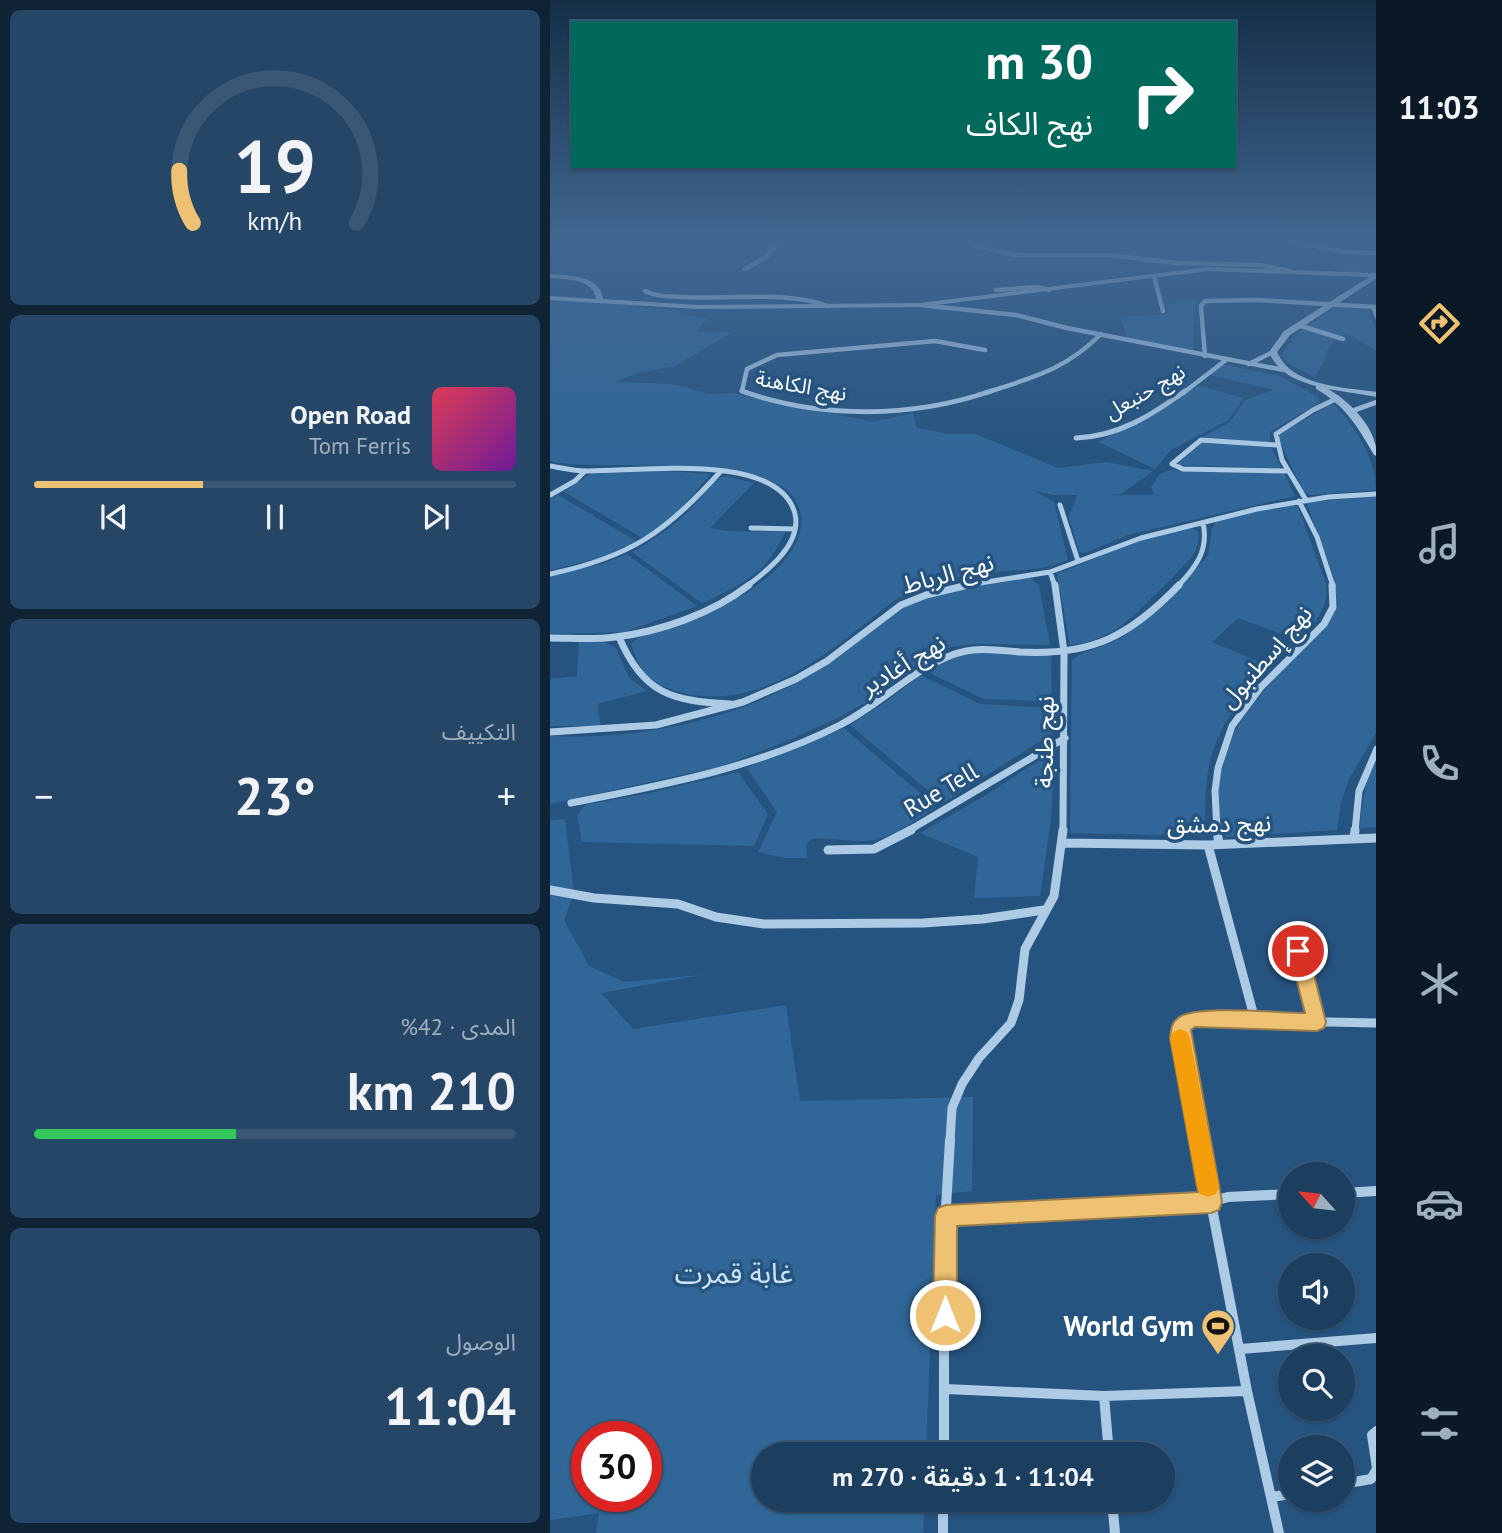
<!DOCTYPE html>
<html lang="ar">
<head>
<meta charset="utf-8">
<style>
  body { margin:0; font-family:"PT Sans","Noto Sans Arabic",sans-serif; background:#254666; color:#f1f3f6; direction:rtl; height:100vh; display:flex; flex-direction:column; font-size:26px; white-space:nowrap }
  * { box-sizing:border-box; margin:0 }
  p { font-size:23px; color:#a0afbd }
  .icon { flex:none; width:38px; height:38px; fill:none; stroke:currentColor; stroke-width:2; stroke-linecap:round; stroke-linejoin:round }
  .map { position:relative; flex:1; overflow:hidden; direction:ltr }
  .drawer { display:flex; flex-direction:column; gap:10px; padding:10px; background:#0f2335; width:550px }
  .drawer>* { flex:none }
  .top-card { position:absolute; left:21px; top:21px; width:665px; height:147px; border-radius:0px; box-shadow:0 2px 5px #0004,0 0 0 2px #3a5875; direction:rtl; background:#00695c; color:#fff; overflow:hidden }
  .needle { width:46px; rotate:297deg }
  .tools { position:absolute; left:728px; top:1162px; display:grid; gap:14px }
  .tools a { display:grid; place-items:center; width:77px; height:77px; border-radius:50%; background:#1c3f60; box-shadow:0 2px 5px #0004,0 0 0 2px #3a5875; font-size:35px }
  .speed { position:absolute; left:21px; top:1421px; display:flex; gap:14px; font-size:35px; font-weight:700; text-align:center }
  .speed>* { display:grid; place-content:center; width:91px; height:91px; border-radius:50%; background:#1c3f60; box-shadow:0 2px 5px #0004,0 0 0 2px #3a5875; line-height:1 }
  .speed .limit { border:10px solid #d22; background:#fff; color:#111 }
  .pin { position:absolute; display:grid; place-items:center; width:60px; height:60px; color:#fff; margin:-30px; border:4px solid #fff; border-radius:50%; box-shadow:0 2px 7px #0007 }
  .me { position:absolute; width:77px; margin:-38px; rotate:0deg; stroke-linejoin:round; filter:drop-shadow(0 0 5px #0008) }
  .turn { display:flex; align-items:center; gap:24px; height:147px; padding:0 28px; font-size:32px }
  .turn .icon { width:91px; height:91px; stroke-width:2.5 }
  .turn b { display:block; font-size:49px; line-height:60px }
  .big { font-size:52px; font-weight:600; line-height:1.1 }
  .drawer .widget { flex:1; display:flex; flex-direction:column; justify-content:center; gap:10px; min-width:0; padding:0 24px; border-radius:10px; background:#254666 }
  .drawer .dial { align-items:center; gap:0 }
  .dial svg { height:182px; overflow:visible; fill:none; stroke:#3a5875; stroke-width:7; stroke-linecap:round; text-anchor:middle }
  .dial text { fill:#f1f3f6; stroke:none }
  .song { display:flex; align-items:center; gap:21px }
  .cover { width:84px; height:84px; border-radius:10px; background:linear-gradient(135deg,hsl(350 70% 55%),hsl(280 70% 35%)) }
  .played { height:7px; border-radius:4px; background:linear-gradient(90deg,#efc273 35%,#3a5875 35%) }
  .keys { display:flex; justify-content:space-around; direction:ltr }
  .heat { display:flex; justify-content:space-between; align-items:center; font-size:38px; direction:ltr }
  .charge { height:10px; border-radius:5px; background:linear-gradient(90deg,#34c759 42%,#3a5875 0) }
  .trip { position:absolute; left:201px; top:1442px; width:424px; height:70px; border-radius:35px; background:#1c3f60; box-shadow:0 2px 5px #0004,0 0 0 2px #3a5875; font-weight:600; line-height:70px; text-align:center; direction:rtl }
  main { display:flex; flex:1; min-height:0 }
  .dock { display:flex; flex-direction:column; width:126px; justify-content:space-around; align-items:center; background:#0b1926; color:#a0afbd }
  .dock .icon { width:49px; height:49px }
  .dock .current { color:#efc273 }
  .dock b { font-size:32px; color:#f1f3f6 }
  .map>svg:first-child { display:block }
</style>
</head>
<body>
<main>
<nav class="dock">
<b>11:03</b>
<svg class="icon current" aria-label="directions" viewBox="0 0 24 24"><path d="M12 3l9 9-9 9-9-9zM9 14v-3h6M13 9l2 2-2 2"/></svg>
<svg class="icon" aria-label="music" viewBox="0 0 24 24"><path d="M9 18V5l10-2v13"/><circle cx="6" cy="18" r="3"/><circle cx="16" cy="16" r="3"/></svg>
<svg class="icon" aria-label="phone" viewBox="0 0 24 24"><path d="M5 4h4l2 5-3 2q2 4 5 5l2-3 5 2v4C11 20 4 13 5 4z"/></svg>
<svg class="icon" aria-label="climate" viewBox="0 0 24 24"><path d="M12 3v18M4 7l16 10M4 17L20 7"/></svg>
<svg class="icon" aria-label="car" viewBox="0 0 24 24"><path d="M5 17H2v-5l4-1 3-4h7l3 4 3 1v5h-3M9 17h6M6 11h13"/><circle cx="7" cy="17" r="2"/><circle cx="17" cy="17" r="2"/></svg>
<svg class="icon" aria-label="filters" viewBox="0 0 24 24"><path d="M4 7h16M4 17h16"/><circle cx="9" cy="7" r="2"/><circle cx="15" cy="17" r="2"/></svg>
</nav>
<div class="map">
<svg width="827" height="1533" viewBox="0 0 827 1533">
  <rect width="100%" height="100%" fill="#265480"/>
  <path fill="#316798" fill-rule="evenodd" d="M783,253L826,255V272L786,270Z
    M645,298L643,351L577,337L570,317L619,314L615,305Z
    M0,300L79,304L88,307L132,311L130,315L157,318L146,332H183L125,366L87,373L66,382L123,384L159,394L183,393L323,422L363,413L367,428L400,434H426L508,468L556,462L603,471L571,494L561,495H604L601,487L610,474L619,470L734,473L745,496L578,535L535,553L529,552L519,517L527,495H503L482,490L504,502L518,560C492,570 483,569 457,571C438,573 421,579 401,577L402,582L357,594L346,599C287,645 223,706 143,695C127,692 106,686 95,673C88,665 85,653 81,644C94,632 111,628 128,622C156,612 187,602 210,583C230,568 253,545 251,518C248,443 47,475 0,461Z
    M792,307L819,310L826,331V350L798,334L791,336L758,326L784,308Z
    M752,328L785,338L775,353L778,354L765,377L738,364L731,355Z
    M673,364L730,376L768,397L770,402L720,432V441L715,443L652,437L680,422L695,400L724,390L660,375Z
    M647,385L694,398L678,420L621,450L605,469L548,442L613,408Z
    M780,405H785C806,430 826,457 826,490L759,495L753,491L727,436Z
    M653,441L722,448L731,468L626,465Z
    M97,470L161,474L124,516L94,539L14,492L40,474Z
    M176,476L204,483L160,528C186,534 209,530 235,532C217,574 191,585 152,603L82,552C109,537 132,521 151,497C159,488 164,478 176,476Z
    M8,495L88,542L50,558L0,570V498Z
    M826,496V733L799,779L791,802L787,830L676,837L670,832C670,819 668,806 668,794C670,710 747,668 788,605L783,574L756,502Z
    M740,504L748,507L776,584C779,610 765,622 748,640L688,618L662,642L721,667C664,725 652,756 656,836L520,833L522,660L531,654L570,639L609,607L658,556L662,529L666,521Z
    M640,527L648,531C649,538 648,545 645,552C640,562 581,619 571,626C555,636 538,644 520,645L507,574L594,538Z
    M77,554L147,606L75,632L0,634V576L52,564Z
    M480,578L489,585L500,645L422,644L401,647L379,655L323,698L290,717L232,743L172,766L0,804V736C85,740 177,722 252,680C291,659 323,626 360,603C378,592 457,580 480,578Z
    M49,640L66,648L79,678L97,691L47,704L51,726H0V679L27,676L29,641Z
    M418,652L501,655L502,701L434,699L375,671Z
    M370,675L430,704L502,708L503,733L393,803L300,725L337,701Z
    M294,728L386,807C365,820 341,840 316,841C297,842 280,837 261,839L256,845L257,858H235L208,852L227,812L197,768Z
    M496,756L505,761L500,827L490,896L424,898L428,857L370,833L436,795Z
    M826,762V827L809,828L816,784Z
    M188,772L218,814L204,846L32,842L27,816L35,805L100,793Z
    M15,819L24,893L14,920L39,966L74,982L151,975L51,993L83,1029L236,1005L250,1101L423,1097L422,1191L386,1195L376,1454H214V1500H375L373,1533H46L49,1513L0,1520V820ZM37,1437H96V1496H37Z"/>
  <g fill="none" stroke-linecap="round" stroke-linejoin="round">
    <path stroke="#aecbe6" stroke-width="4.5" d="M401,239L463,255H559L626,263L710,265L739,271
      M195,269L216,257L232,239
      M604,276L613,311
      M446,290L488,287L499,290
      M95,291C107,297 119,296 132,297C180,300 233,290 278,306
      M370,305L466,315L517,328L734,370
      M823,307L827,317
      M748,325L793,339
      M655,356L651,306L655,301L707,300L827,307
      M699,364L723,352
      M197,393L192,391L197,369L227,355L385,341L435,350
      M436,393C483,377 515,370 551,334
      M633,393L676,360"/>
    <path stroke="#aecbe6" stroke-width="5" d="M192,391C270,419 363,418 441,391
      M802,411L827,402
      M526,438C567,437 602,415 635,391
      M726,445L651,440L622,464L633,469L738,471
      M0,466C12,468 25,471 37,471C85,472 229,450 245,514C252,544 217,571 197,586
      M0,495L25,481L35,471
      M756,500L732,460L726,434L763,410L788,398
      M749,501L767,537L783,586
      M510,505L528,561
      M201,528L245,529
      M500,572L505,586
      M0,574C81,557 116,532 171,471
      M411,586L500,572L591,538L707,509L778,497L827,494
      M628,586C646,567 659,550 653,523"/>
    <path stroke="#aecbe6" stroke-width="7" d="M505,585L514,652L513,831
      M69,637C93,694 122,701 180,704
      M0,638C22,638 43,640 65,637C110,632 163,613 199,585
      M0,732L106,725L193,702L246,679L277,661L351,605L376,595L418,585
      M21,803C113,785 206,768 290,725C330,705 360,671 402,655C424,646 447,650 470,652C542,656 580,636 629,585
      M358,831L515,738
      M667,831L665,791L668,768L682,726L711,687L774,624L783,607L782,585
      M805,831L809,791L827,749"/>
    <path stroke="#aecbe6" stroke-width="9" d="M667,830L669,844
      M804,839L805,830
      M513,843L658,845L827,838
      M658,845L705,1020
      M278,850L324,849L361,830
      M0,890L44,898L128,904L166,917L214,924L373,923L433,919L494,910
      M742,927L767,1022
      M400,1141L402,1108L412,1084L429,1058L461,1023L469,1000L475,949L504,896L513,830
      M650,1141L630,1038L632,1025L642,1019L827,1023"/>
    <path stroke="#aecbe6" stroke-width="10" d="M649,1140L697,1391L729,1533
      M793,1193L827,1191
      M396,1216L589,1207L661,1202L678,1197L740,1194
      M690,1349L827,1338
      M395,1389L554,1396L697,1391
      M554,1396L559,1454
      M827,1431L822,1435L827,1468
      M394,1454V1240L400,1140
      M793,1484L821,1479L827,1469
      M722,1497L740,1494
      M393,1500V1533
      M562,1500L565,1533"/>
    <path fill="#aecbe6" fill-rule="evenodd" d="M658,267L827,273V278L740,335L727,352C742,387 794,387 827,392V397L778,389C801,402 827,429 827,456L824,455C808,427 795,405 766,389V386C745,380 728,373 719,352L734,331L819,277L658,271L370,307L147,309L0,300V296L46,299C43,278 17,280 0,278V274C20,276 49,274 53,299L147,305L370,303Z"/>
    <path fill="#d7e7f6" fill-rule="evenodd" d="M722,239H738L793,250L827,251V255L793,254Z"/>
  </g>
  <linearGradient id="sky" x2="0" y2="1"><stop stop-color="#152e46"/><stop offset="0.53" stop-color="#416791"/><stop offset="1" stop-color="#416791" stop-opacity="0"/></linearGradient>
  <rect width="827" height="454" fill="url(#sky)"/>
  <path fill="#efc273" stroke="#9b7e4b" stroke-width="2" d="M748,943L755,946L758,951L776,1022L774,1028L767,1031L645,1027L641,1030L672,1202L669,1210L661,1213L407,1226V1315L403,1323L395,1327L387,1323L383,1315L385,1216L388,1208L396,1205L648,1192L620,1038C621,1030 621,1023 628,1018C645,1004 729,1013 755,1013L739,951L742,946Z"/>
  <path fill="#f59e0b" d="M630,1029L637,1032L640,1038L669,1186L666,1194L658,1197L650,1194L647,1186L620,1038L623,1032Z"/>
  <defs>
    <g id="stadium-pin" transform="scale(1.75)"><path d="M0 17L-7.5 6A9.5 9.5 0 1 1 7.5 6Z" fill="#efc273" stroke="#265480"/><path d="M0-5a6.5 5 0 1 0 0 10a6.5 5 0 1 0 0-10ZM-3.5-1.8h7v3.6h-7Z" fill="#111"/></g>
  </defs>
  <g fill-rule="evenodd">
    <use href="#stadium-pin" x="668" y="1326"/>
  </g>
  <g text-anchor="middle" stroke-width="7" stroke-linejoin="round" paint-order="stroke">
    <g font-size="21" fill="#fff" stroke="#265480">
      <text transform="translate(251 386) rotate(10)" y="7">نهج الكاهنة</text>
      <text transform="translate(595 392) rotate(-30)" y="7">نهج حنبعل</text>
    </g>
    <g font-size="24" fill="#fff" stroke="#265480">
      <text transform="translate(398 574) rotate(-15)" y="8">نهج الرباط</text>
      <text transform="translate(716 657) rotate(-49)" y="8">نهج إسطنبول</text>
      <text transform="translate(353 665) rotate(-31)" y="8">نهج أغادير</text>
      <text transform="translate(495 742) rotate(-89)" y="8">نهج طنجة</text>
      <text transform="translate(391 790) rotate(-31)" y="8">Rue Tell</text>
      <text transform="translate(669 824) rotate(-1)" y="8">نهج دمشق</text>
    </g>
    <g font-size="28" fill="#d1e4f5" stroke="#265480">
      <text x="184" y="1283">غابة قمرت</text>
    </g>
    <g font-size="28" font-weight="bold" fill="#fff" stroke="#265480" text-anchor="end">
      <text x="644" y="1336">World Gym</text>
    </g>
  </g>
</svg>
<div class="tools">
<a><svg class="needle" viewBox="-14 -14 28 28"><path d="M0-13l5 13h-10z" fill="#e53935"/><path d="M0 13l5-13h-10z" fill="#a0afbd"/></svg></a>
<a><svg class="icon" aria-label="sound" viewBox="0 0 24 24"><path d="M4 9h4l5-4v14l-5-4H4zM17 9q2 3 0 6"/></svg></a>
<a><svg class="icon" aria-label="search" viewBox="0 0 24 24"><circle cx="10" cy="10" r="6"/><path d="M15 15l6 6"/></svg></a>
<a><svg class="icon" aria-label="layers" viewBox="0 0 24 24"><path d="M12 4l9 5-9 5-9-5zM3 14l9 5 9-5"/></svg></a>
</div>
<div class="speed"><div class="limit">30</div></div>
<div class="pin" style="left:748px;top:951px;background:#d93025"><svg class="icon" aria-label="arrive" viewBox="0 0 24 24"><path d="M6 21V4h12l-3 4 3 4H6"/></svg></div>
<svg class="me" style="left:395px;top:1315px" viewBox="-20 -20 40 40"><circle r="17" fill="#efc273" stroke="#fff" stroke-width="3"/><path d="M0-11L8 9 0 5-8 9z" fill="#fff"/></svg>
<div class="trip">11:04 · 1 دقيقة · 270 m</div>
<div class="top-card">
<div class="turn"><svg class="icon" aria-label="right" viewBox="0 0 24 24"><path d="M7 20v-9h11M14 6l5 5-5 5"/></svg><div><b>30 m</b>نهج الكاف</div></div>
</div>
</div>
<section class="drawer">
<div class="widget dial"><svg viewBox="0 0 100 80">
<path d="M14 69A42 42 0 1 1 86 69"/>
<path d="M14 69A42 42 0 0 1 8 46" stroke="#efc273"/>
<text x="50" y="56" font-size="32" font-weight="700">19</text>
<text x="50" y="72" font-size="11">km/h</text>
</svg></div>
<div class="widget">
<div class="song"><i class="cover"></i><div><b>Open Road</b><p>Tom Ferris</p></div></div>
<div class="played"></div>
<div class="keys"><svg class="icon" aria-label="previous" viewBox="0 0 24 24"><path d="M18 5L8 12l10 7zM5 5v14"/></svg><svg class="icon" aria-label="pause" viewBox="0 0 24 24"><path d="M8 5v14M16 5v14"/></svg><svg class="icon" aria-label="next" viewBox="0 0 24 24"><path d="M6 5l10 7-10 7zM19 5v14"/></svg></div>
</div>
<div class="widget"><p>التكييف</p>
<div class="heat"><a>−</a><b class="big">23°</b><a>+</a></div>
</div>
<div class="widget"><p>المدى · 42%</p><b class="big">210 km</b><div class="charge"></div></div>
<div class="widget"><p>الوصول</p><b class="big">11:04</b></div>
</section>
</main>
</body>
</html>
